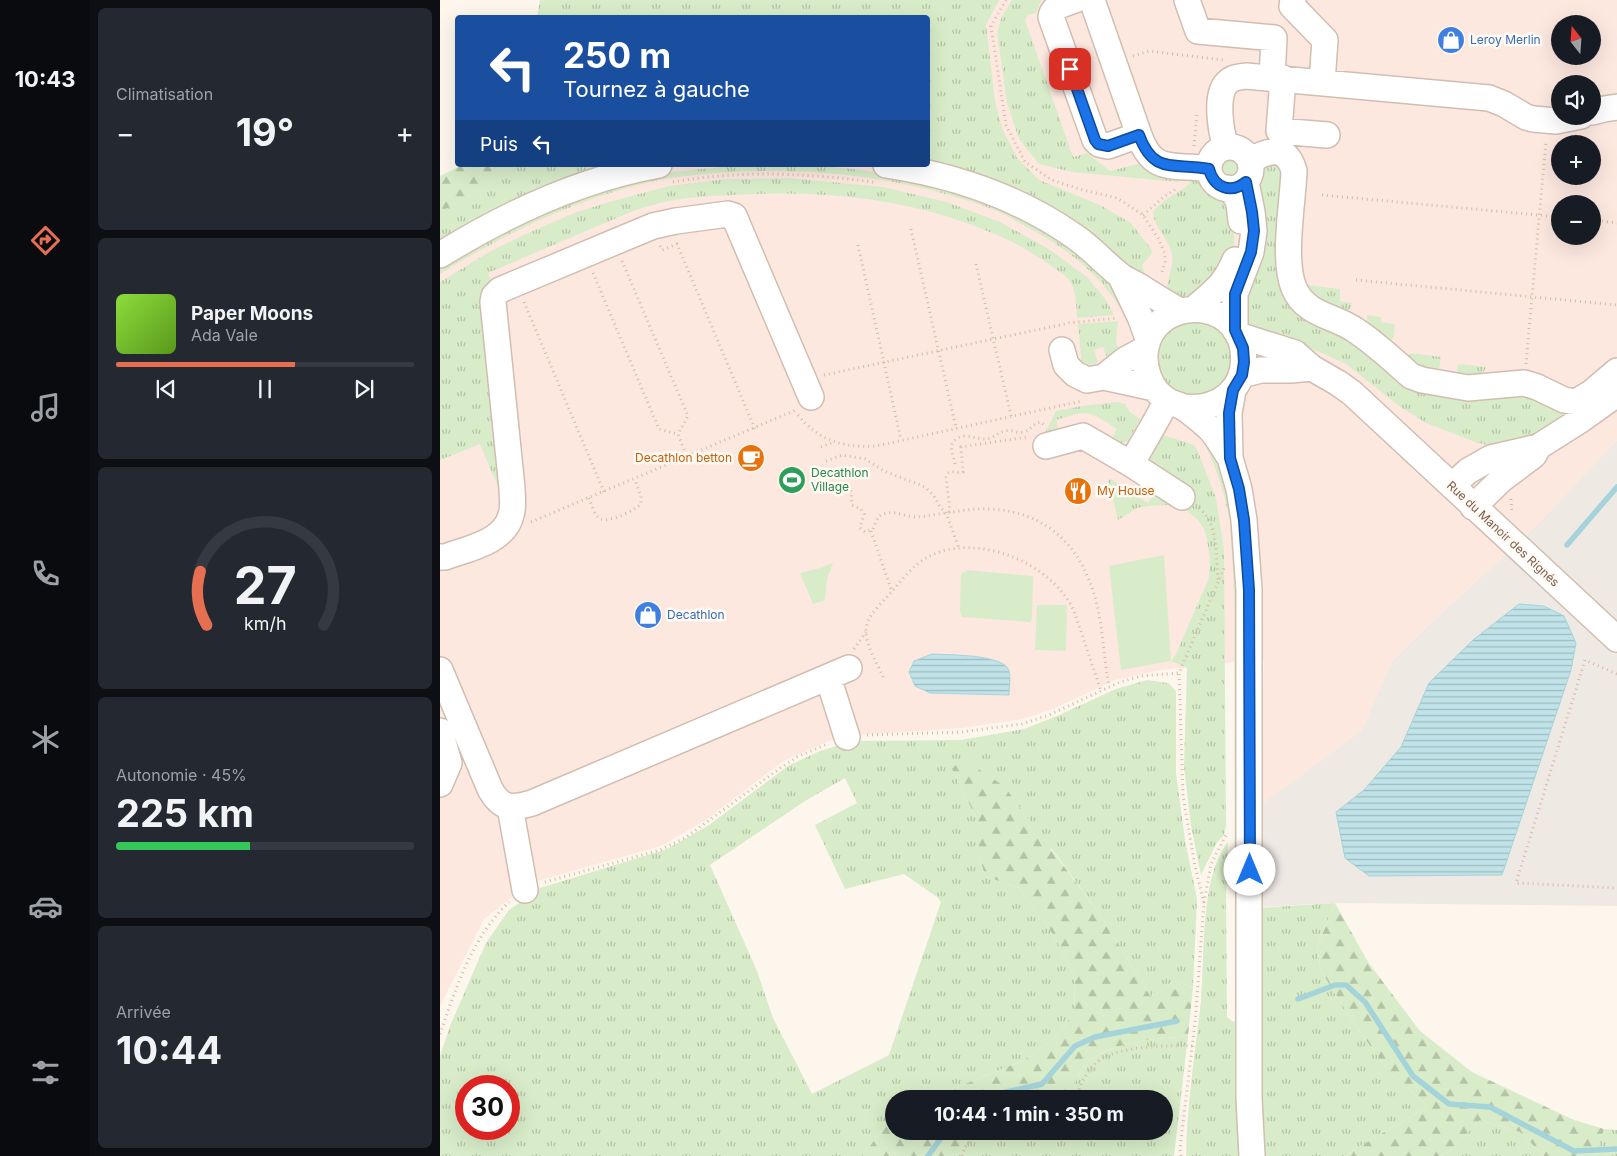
<!DOCTYPE html>
<html lang="fr">
<head>
<meta charset="utf-8">
<style>
  body { margin:0; font-family:Inter,sans-serif; background:#242831; color:#f1f3f6; height:100vh; display:flex; flex-direction:column; font-size:19px; white-space:nowrap }
  * { box-sizing:border-box; margin:0 }
  p { font-size:16px; color:#9ea1a6 }
  .icon { flex:none; width:28px; height:28px; fill:none; stroke:currentColor; stroke-width:2; stroke-linecap:round; stroke-linejoin:round }
  .map { position:relative; flex:1; overflow:hidden }
  .details { display:flex; flex-direction:column; gap:8px; padding:8px; background:#0d0f14; width:350px }
  .details>* { flex:none }
  .hud { position:absolute; left:15px; top:15px; width:475px; height:152px; border-radius:5px; box-shadow:0 5px 20px #0002; background:#1a4fa0; color:#fff; overflow:hidden }
  .needle { width:32px; rotate:343deg }
  .controls { position:absolute; left:1111px; top:15px; display:grid; gap:10px }
  .controls a { display:grid; place-items:center; width:50px; height:50px; border-radius:50%; background:#171b24; box-shadow:0 5px 20px #0002; font-size:25px }
  .speed { position:absolute; left:15px; top:1075px; display:flex; gap:10px; font-size:25px; font-weight:700; text-align:center }
  .speed>* { display:grid; place-content:center; width:65px; height:65px; border-radius:50%; background:#171b24; box-shadow:0 5px 20px #0002; line-height:1 }
  .speed .limit { border:8px solid #d22; background:#fff; color:#111 }
  .pin { position:absolute; display:grid; place-items:center; width:42px; height:42px; color:#fff; margin:-21px; border-radius:10px; box-shadow:0 2px 8px #0006 }
  .me { position:absolute; width:55px; margin:-28px; rotate:0deg; stroke-linejoin:round; filter:drop-shadow(0 0 4px #0008) }
  .turn { display:flex; align-items:center; gap:18px; height:105px; padding:0 25px; font-size:22px }
  .turn .icon { width:65px; height:65px; stroke-width:2.5 }
  .turn b { display:block; font-size:35px; line-height:42px }
  .then { display:flex; align-items:center; height:48px; padding:0 25px; background:#0003; gap:10px; font-size:19px }
  .big { font-size:38px; font-weight:700; line-height:1.1 }
  .details .tile { flex:1; display:flex; flex-direction:column; justify-content:center; gap:8px; min-width:0; padding:0 18px; border-radius:8px; background:#242831 }
  .details .dial { align-items:center; gap:0 }
  .dial svg { height:130px; overflow:visible; fill:none; stroke:#363941; stroke-width:7; stroke-linecap:round; text-anchor:middle }
  .dial text { fill:#f1f3f6; stroke:none }
  .song { display:flex; align-items:center; gap:15px }
  .cover { width:60px; height:60px; border-radius:8px; background:linear-gradient(135deg,hsl(90 70% 55%),hsl(90 70% 35%)) }
  .played { height:5px; border-radius:2px; background:linear-gradient(90deg,#e76f51 60%,#363941 60%) }
  .keys { display:flex; justify-content:space-around; direction:ltr }
  .heat { display:flex; justify-content:space-between; align-items:center; font-size:28px; direction:ltr }
  .charge { height:8px; border-radius:4px; background:linear-gradient(90deg,#34c759 45%,#363941 0) }
  .trip { position:absolute; left:445px; top:1090px; width:288px; height:50px; border-radius:25px; background:#171b24; box-shadow:0 5px 20px #0002; font-weight:700; line-height:50px; text-align:center }
  main { display:flex; flex:1; min-height:0 }
  .tab-bar { display:flex; flex-direction:column; width:90px; justify-content:space-around; align-items:center; background:#090b0e; color:#9ea1a6 }
  .tab-bar .icon { width:35px; height:35px }
  .tab-bar .selected { color:#e76f51 }
  .tab-bar b { font-size:22px; color:#f1f3f6 }
  .map>svg:first-child { display:block }
</style>
</head>
<body>
<main>
<nav class="tab-bar">
<b>10:43</b>
<svg class="icon selected" aria-label="directions" viewBox="0 0 24 24"><path d="M12 3l9 9-9 9-9-9zM9 14v-3h6M13 9l2 2-2 2"/></svg>
<svg class="icon" aria-label="music" viewBox="0 0 24 24"><path d="M9 18V5l10-2v13"/><circle cx="6" cy="18" r="3"/><circle cx="16" cy="16" r="3"/></svg>
<svg class="icon" aria-label="phone" viewBox="0 0 24 24"><path d="M5 4h4l2 5-3 2q2 4 5 5l2-3 5 2v4C11 20 4 13 5 4z"/></svg>
<svg class="icon" aria-label="climate" viewBox="0 0 24 24"><path d="M12 3v18M4 7l16 10M4 17L20 7"/></svg>
<svg class="icon" aria-label="car" viewBox="0 0 24 24"><path d="M5 17H2v-5l4-1 3-4h7l3 4 3 1v5h-3M9 17h6M6 11h13"/><circle cx="7" cy="17" r="2"/><circle cx="17" cy="17" r="2"/></svg>
<svg class="icon" aria-label="filters" viewBox="0 0 24 24"><path d="M4 7h16M4 17h16"/><circle cx="9" cy="7" r="2"/><circle cx="15" cy="17" r="2"/></svg>
</nav>
<section class="details">
<div class="tile"><p>Climatisation</p>
<div class="heat"><a>−</a><b class="big">19°</b><a>+</a></div>
</div>
<div class="tile">
<div class="song"><i class="cover"></i><div><b>Paper Moons</b><p>Ada Vale</p></div></div>
<div class="played"></div>
<div class="keys"><svg class="icon" aria-label="previous" viewBox="0 0 24 24"><path d="M18 5L8 12l10 7zM5 5v14"/></svg><svg class="icon" aria-label="pause" viewBox="0 0 24 24"><path d="M8 5v14M16 5v14"/></svg><svg class="icon" aria-label="next" viewBox="0 0 24 24"><path d="M6 5l10 7-10 7zM19 5v14"/></svg></div>
</div>
<div class="tile dial"><svg viewBox="0 0 100 80">
<path d="M14 69A42 42 0 1 1 86 69"/>
<path d="M14 69A42 42 0 0 1 10 36" stroke="#e76f51"/>
<text x="50" y="56" font-size="32" font-weight="700">27</text>
<text x="50" y="72" font-size="11">km/h</text>
</svg></div>
<div class="tile"><p>Autonomie · 45%</p><b class="big">225 km</b><div class="charge"></div></div>
<div class="tile"><p>Arrivée</p><b class="big">10:44</b></div>
</section>
<div class="map">
<svg width="1177" height="1156" viewBox="0 0 1177 1156">
  <defs>
    <pattern id="grass-tufts" width="24" height="20" patternUnits="userSpaceOnUse" patternTransform="scale(1.25)"><rect width="24" height="20" fill="#d8ecc9"/><path d="M3 7l-1-3M5 7V3M7 7l1-3M15 17l-1-3M17 17v-4M19 17l1-3" fill="none" stroke="#b4c2a5"/></pattern>
    <pattern id="forest-firs" width="22" height="20" patternUnits="userSpaceOnUse" patternTransform="scale(1.25)"><rect width="22" height="20" fill="#d8ecc9"/><path d="M5 1l3.5 6h-7zM16 11l3.5 6h-7z" fill="#b4c2a5"/></pattern>
    <pattern id="water-rules" width="6" height="5" patternUnits="userSpaceOnUse" patternTransform="scale(1.25)"><rect width="6" height="5" fill="#bfe3e8"/><path d="M0 2.5h6" fill="none" stroke="#a0bbbe"/></pattern>
  </defs>
  <rect width="100%" height="100%" fill="#fdf6ec"/>
  <path fill="#fde8e0" fill-rule="evenodd" d="M100,0H1177V440L1093,529L1005,610L953,660L921,731L819,806L824,659L721,670L675,680L613,709L583,719L522,728L401,736L345,760L264,821L221,846L90,883L44,919L0,1006V176L23,165H488V18L97,17ZM1120,24H1152V56H1120ZM1120,84H1152V116H1120ZM1120,144H1152V176H1120ZM1120,204H1152V236H1120Z"/>
  <path fill="#efe9e4" d="M1177,440V906L895,903L818,907L819,806L921,731L953,660L1005,610L1093,529Z"/>
  <path fill="url(#grass-tufts)" fill-rule="evenodd" d="M100,0H559L546,25L555,101L562,128L577,158L599,180L660,205L691,223L712,250L711,255L702,265L709,286L488,164V18H97Z
    M572,0H601L596,13L588,15L585,20L633,157L647,153L670,171L705,162L747,175L738,182L632,172L599,164L579,139L567,103L557,32L562,16Z
    M776 167a13 13 0 1 1 26 0a13 13 0 1 1-26 0Z
    M828,161L840,162L846,173L842,269L902,331L938,361L1083,393L1134,413L1086,439L1054,446L1038,443L986,423L959,406L906,364L851,339L808,327L802,294L814,186L818,170Z
    M54,165H180L0,244V212L44,189L59,180Z
    M302,165H372L422,170L468,178L553,204L624,242L670,282L687,306L681,309C655,269 622,245 579,223C570,218 562,213 552,209C466,177 369,166 277,173C254,175 229,177 206,183C133,201 64,234 0,274V266L47,238L158,191L222,173Z
    M755,174L764,180L769,190L791,202L794,216V248L761,294L741,298L727,294C726,281 734,266 732,255C729,238 713,227 713,211C717,207 721,203 725,200C737,192 750,188 755,174Z
    M348,178L443,187L507,202L560,222L609,249L647,277L666,300L674,315L637,318C636,302 637,286 624,275C606,262 587,249 566,239C482,200 388,189 296,195C269,196 239,197 213,205C190,211 168,222 146,231C113,245 81,259 48,273L53,284L42,289L61,494L40,444L0,460V282L51,251L88,233L134,213L169,202L229,186L287,179Z
    M860,284L900,289V301L912,303L911,308L906,313H898Z
    M927,315L941,317V322L955,324C954,333 956,340 946,343L927,323Z
    M750,320C757,322 769,322 775,326C797,341 797,373 777,389C772,393 759,397 752,397C749,397 730,389 727,387C714,374 712,345 726,332C731,326 742,323 750,320Z
    M678,321L676,341L680,355L668,360L663,347L654,350L658,363L642,366L638,324Z
    M970,353L1001,357L999,370L992,374L968,360Z
    M1018,364L1046,367L1041,378L1019,377L1017,371Z
    M678,402L685,404L690,412L700,419L688,441L677,444L670,442L677,429C647,410 650,410 616,420L619,432L603,437L616,411L648,405Z
    M724,435L754,445L757,449L776,498L784,549L786,826L784,835L776,844L761,875L751,826L744,766L747,668L731,661L736,654L769,578L770,560L767,539L764,529L757,519L744,509L727,505L710,506L697,508L678,520L668,480L671,479L708,503L716,491L710,462L711,455Z
    M771,445L783,473L791,500L800,572L797,1003L795,998L794,592L791,539L790,521L784,495L775,467L766,447Z
    M707,680L728,683L736,691V773L745,840L757,899L753,987L734,981L710,996L661,916L612,849L512,769L539,824V854L545,876L579,888L615,937L635,979L634,1010L620,1034L584,1060L488,1099H454V1117L443,1128L423,1156H0V1056L10,1026L46,943L69,910L100,888L227,849L269,825L348,766L380,751L413,741L521,740L584,729L617,716L676,689ZM405,778L417,803L375,825L405,889L464,874L497,897L501,902L449,1055L372,1094L333,1018L317,971L270,865L365,801ZM26,1086H69V1129H26Z
    M788,842L786,899L787,1017L792,1021L800,1023L802,1156H746C747,1104 755,1052 761,1001C765,956 760,876 788,842Z
    M895,903L877,947L881,971L915,1025L950,1073L988,1106L904,1156H822L818,908Z
    M748,1036L734,1156H518L528,1135L533,1131H724V1099H631C633,1091 638,1072 643,1067C667,1041 715,1039 748,1036Z
    M1040,1120L1080,1132L1104,1156H1001L1009,1152Z
    M1164,1129L1177,1130V1156H1155Z"/>
  <path fill="url(#forest-firs)" d="M23,165H54L59,180L44,189L0,212V176Z
    M522,758L564,786L661,916L710,996L734,981L753,987L748,1036C715,1039 667,1041 643,1067C638,1072 633,1091 631,1099H488L584,1060L620,1034L634,1010L635,979L615,937L579,888L545,876L539,854V824L512,769Z
    M895,903L928,962L980,1031L1032,1072L1134,1120L1164,1129L1155,1156H1104L1080,1132L1040,1120L1009,1152L1001,1156H904L988,1106L950,1073L915,1025L881,971L877,947Z
    M454,1117V1131H533L528,1136L518,1156H423L443,1128Z"/>
  <path fill="#d8ecc9" d="M724,555L731,661L681,670L669,566Z
    M393,563L387,579L385,600L373,604L360,573L380,568Z
    M527,570L593,576L592,619L590,622L522,617L520,611L521,574Z
    M597,605H627L626,651L595,650Z"/>
  <path fill="url(#water-rules)" stroke="#a5d3da" d="M1079,604L1104,606L1124,616L1136,643L1131,670L1062,875L929,876L905,858L896,812L924,790L961,747L989,683L1033,640Z
    M492,654C507,655 565,654 569,671C571,678 569,688 569,695L490,693L475,686L469,672L474,661Z"/>
  <g fill="none" stroke-linecap="round" stroke-linejoin="round">
    <path stroke="#a5d3da" stroke-width="5.5" d="M1127,545L1177,487
      M858,999L895,985H906L925,1002L973,1076L1009,1104L1050,1107L1134,1151L1177,1149
      M535,1099L602,1084L635,1046L655,1037L737,1021
      M488,1156L506,1131"/>
    <g stroke="#d1beb0" stroke-width="28">
      <path id="minor" d="M635,0C625,4 613,5 611,17L655,140L659,144L668,146L699,135L653,3L650,0
        M747,0L758,31L834,38L832,78
        M853,0L852,6L885,40L882,82
        M843,78L839,131L887,135
        M1152,112L1164,109L1177,107
        M699,135C713,176 735,163 769,169
        M769 168a21 21 0 1 1 42 0a21 21 0 1 1-42 0Z
        M786,147C781,132 774,93 788,82C793,77 800,77 806,76L1049,98L1064,104L1086,117L1093,119L1116,121L1141,116
        M810,161C829,149 847,145 854,171C853,202 842,260 854,288C865,315 895,316 915,330C935,343 953,360 971,376L982,380L1028,388L1084,383L1097,387L1124,400L1136,402L1151,393L1177,371
        M446,165C513,175 578,197 634,236C652,248 665,264 681,276C686,280 692,282 697,285C712,294 725,303 740,311
        M787,188C801,197 799,206 801,221
        M0,255C66,214 142,179 219,165
        M681,277L701,319L708,339
        M754,309C774,291 785,285 795,260
        M795,330V294L811,252L814,231L812,212L806,182
        M798,335L855,353L872,368L898,383L912,393L1177,639
        M622,350L626,365L635,374L647,380L664,377L714,388
        M801,375L821,370H851L872,368
        M664,377L685,360L705,349
        M793,390L789,413L790,458L799,489L804,520L809,590V1098L812,1156
        M743,407C779,411 808,389 803,350C796,297 717,296 706,347C702,366 710,390 727,400C731,403 736,404 741,406C750,411 760,420 768,427C777,435 783,448 790,458
        M606,446L643,436L691,464L742,497
        M691,464C703,443 716,422 727,400
        M1012,486L1028,471L1051,458L1098,447L1139,421L1177,394
        M1033,507L1062,479L1094,455L1097,449
        M0,557H5C27,549 65,542 71,515C74,507 72,497 72,488L53,302L54,296L60,290L213,226L236,221L288,214L294,216L371,397
        M0,670L50,789C61,809 71,809 92,803L409,668
        M388,677L407,737
        M0,731L9,763L0,784
        M70,807L85,890"/>
    </g>
    <path stroke="#d9b8a5" stroke-width="3" stroke-dasharray="1 4" stroke-linecap="butt" d="M566,0L551,26L566,125L585,162L612,180L639,189L677,198L703,215L718,238L725,254V262L721,275
      M693,56L709,51L783,60
      M754,146L757,113
      M233,182C299,170 367,173 433,182
      M882,195L1120,217
      M703,215L725,196L737,188
      M1152,220L1177,223
      M471,229L516,428
      M418,245L461,440
      M220,246L222,250L237,244L315,429
      M182,261L248,416L238,434L247,457
      M536,264L571,416
      M153,273L219,429L238,434
      M916,280L1177,305
      M84,302L164,492
      M1086,364L1106,141
      M384,375L629,323L677,318
      M358,415C379,441 404,448 436,446L642,401
      M381,447L394,442
      M386,461L402,455L425,459L444,471L485,487L494,496L500,507L506,513L519,548
      M515,464C514,456 507,446 516,439C526,432 537,440 547,439C554,438 558,432 565,431C572,429 577,434 584,432C591,430 593,423 601,422L604,425
      M398,488L406,486L411,490L412,505L421,509L424,514L420,528L425,532L433,529L438,517C450,508 462,516 475,517C485,517 495,514 505,513C520,511 535,508 550,509C608,512 642,547 656,601C663,629 664,659 669,687
      M149,498C152,505 154,516 161,519C169,523 195,510 201,504V496L195,480
      M1071,499L1072,513
      M759,508C779,524 776,559 778,582
      M509,512L510,511L506,477L507,474C512,469 517,474 523,472L521,447L587,437
      M91,522L356,410
      M431,531L452,592
      M414,649L426,632
      M1177,674L1145,660L1076,883L1177,888
      M443,677C437,662 422,641 427,624C429,614 446,599 452,591C463,579 474,564 488,557C537,531 612,563 634,611L661,691
      M427,735L521,732L582,724L609,715L680,682L701,676L739,673
      M105,882L220,850L245,838L339,769L357,757L387,744
      M764,903L755,866L743,796L739,673L785,566
      M0,1034C16,988 32,937 69,902
      M636,1099C640,1085 646,1072 657,1062C676,1046 728,1045 753,1046
      M522,1156L525,1147L539,1131
      M741,1156L740,1149L755,1023L764,903L771,864L787,833"/>
    <use href="#minor" stroke="#fff" stroke-width="25"/>
  </g>
  <g fill="none" stroke-linecap="round" stroke-linejoin="round">
    <g stroke="#114b97" stroke-width="12">
      <path id="route" d="M630,69L655,140L658,144L668,146L699,135C714,176 735,162 769,169C774,188 791,194 806,182L812,212L814,231L811,252L795,294V330L803,348L804,362L802,375L793,390L789,413L790,458L799,489L804,520L809,590L810,870"/>
    </g>
    <use href="#route" stroke="#1a73e8" stroke-width="9"/>
  </g>
  <defs>
    <g id="shop-disc" transform="scale(1.4375)"><circle r="9.5" fill="#3f7fe0" stroke="#fffaf3"/><path d="M-5-2.5h2.3a2.7 3.5 0 0 1 5.4 0H5L5.5 6h-11ZM-1.5-2.5h3a1.5 2.3 0 0 0-3 0Z" fill="#fff"/></g>
    <g id="cafe-disc" transform="scale(1.4375)"><circle r="9.5" fill="#e8710a" stroke="#fffaf3"/><path d="M-5.5-4.5H6V0H3Q3 3.5 0 3.5H-2.5Q-5.5 3.5-5.5 0ZM3-3.2v2h1.7v-2ZM-6 4.5H4V6H-6Z" fill="#fff"/></g>
    <g id="stadium-disc" transform="scale(1.4375)"><circle r="9.5" fill="#2e9e5b" stroke="#fffaf3"/><path d="M0-5a6.5 5 0 1 0 0 10a6.5 5 0 1 0 0-10ZM-3.5-1.8h7v3.6h-7Z" fill="#fff"/></g>
    <g id="restaurant-disc" transform="scale(1.4375)"><circle r="9.5" fill="#e8710a" stroke="#fffaf3"/><path d="M-5-6h1v4h1v-4h1v4h1v-4h1v5L-1.5 .5V6h-2V.5L-5-1ZM5-6V6H3V1.5H1.5Q1.5-4 5-6Z" fill="#fff"/></g>
  </defs>
  <g fill-rule="evenodd">
    <use href="#shop-disc" x="1011" y="40"/>
    <use href="#cafe-disc" x="311" y="458"/>
    <use href="#stadium-disc" x="352" y="480"/>
    <use href="#restaurant-disc" x="638" y="491"/>
    <use href="#shop-disc" x="208" y="615"/>
  </g>
  <g text-anchor="middle" stroke-width="5" stroke-linejoin="round" paint-order="stroke">
    <g font-size="12" fill="#366cbe" stroke="#fffaf3" text-anchor="start">
      <text x="1030" y="44">Leroy Merlin</text>
      <text x="227" y="619">Decathlon</text>
    </g>
    <g font-size="12" fill="#c56008" stroke="#fffaf3" text-anchor="end">
      <text x="292" y="462">Decathlon betton</text>
      <text x="657" y="495" text-anchor="start">My House</text>
    </g>
    <g font-size="12" fill="#27864d" stroke="#fffaf3" text-anchor="start">
      <text x="371" y="477">Decathlon<tspan x="371" dy="14">Village</tspan></text>
    </g>
    <g font-size="12" fill="#7a5c4d" stroke="#fffaf3">
      <text transform="translate(1063 534) rotate(43)" y="4">Rue du Manoir des Rignés</text>
    </g>
  </g>
</svg>
<div class="controls">
<a><svg class="needle" viewBox="-14 -14 28 28"><path d="M0-13l5 13h-10z" fill="#e53935"/><path d="M0 13l5-13h-10z" fill="#9ea1a6"/></svg></a>
<a><svg class="icon" aria-label="sound" viewBox="0 0 24 24"><path d="M4 9h4l5-4v14l-5-4H4zM17 9q2 3 0 6"/></svg></a>
<a>+</a>
<a>−</a>
</div>
<div class="speed"><div class="limit">30</div></div>
<div class="pin" style="left:630px;top:69px;background:#d93025"><svg class="icon" aria-label="arrive" viewBox="0 0 24 24"><path d="M6 21V4h12l-3 4 3 4H6"/></svg></div>
<svg class="me" style="left:810px;top:870px" viewBox="-20 -20 40 40"><circle r="19" fill="#fff"/><path d="M0-13L10 11 0 6-10 11z" fill="#1a73e8"/></svg>
<div class="trip">10:44 · 1 min · 350 m</div>
<div class="hud">
<div class="turn"><svg class="icon" aria-label="left" viewBox="0 0 24 24"><path d="M17 20v-9H6M10 6l-5 5 5 5"/></svg><div><b>250 m</b>Tournez à gauche</div></div>
<div class="then">Puis<svg class="icon" aria-label="left" viewBox="0 0 24 24"><path d="M17 20v-9H6M10 6l-5 5 5 5"/></svg></div>
</div>
</div>
</main>
</body>
</html>
